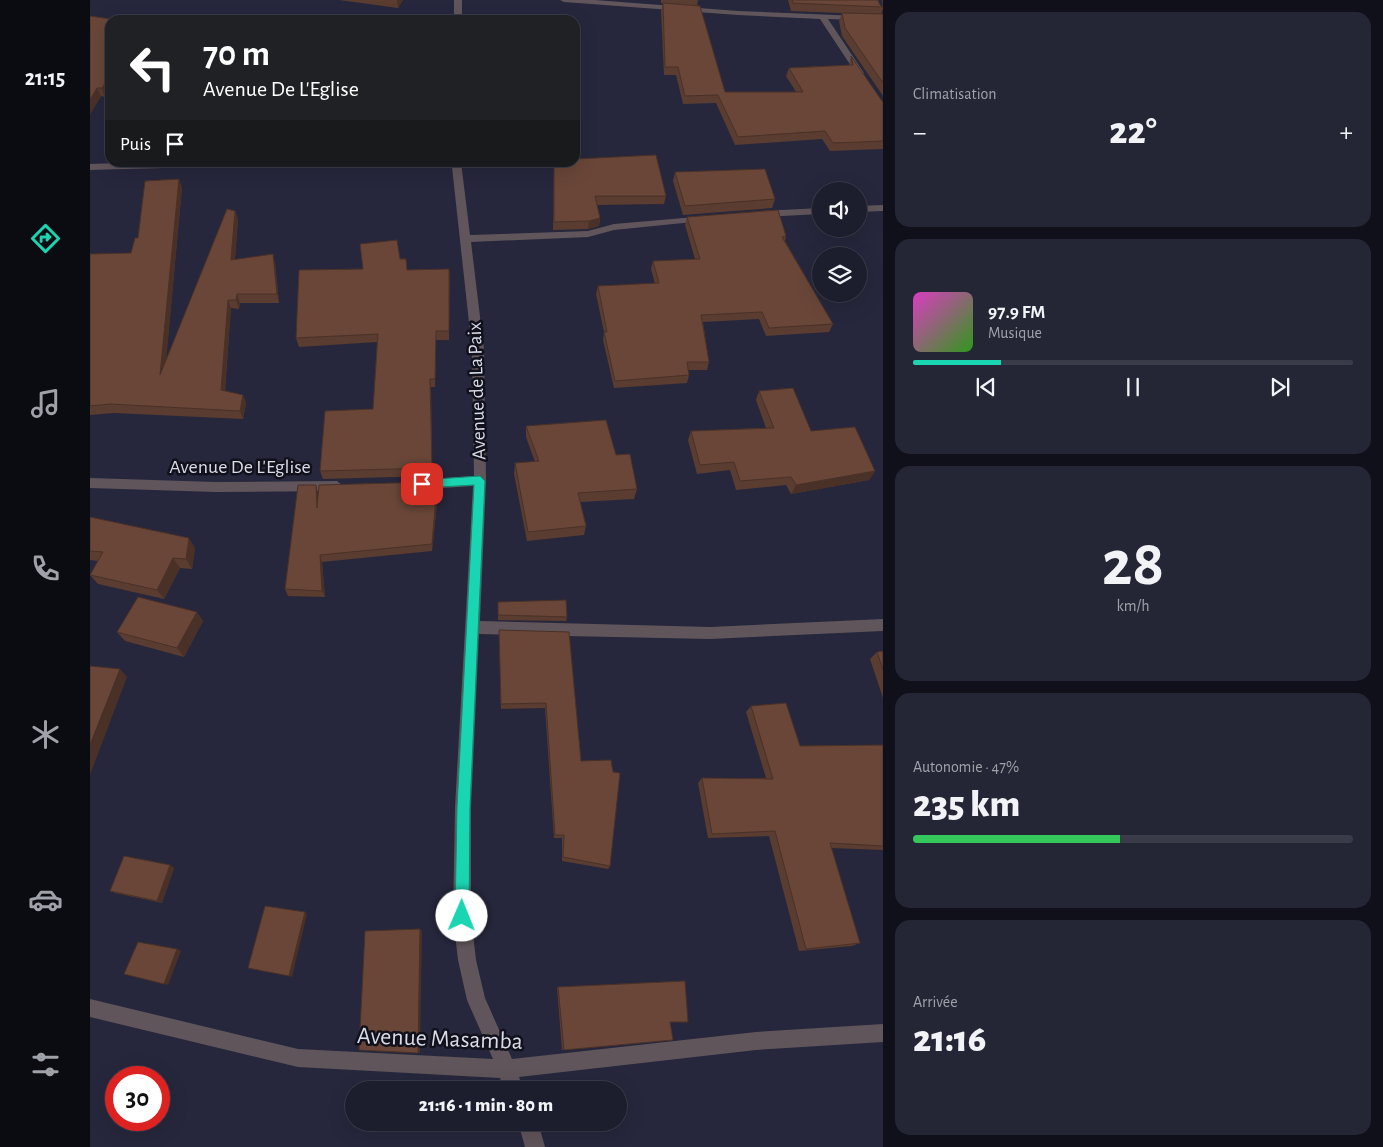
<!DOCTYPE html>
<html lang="fr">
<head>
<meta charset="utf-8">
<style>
  body { margin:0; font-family:"Alegreya Sans",sans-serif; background:#252635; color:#f1f3f6; height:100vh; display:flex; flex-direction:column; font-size:19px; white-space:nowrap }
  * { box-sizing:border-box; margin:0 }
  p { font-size:16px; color:#a0a2aa }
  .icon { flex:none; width:28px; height:28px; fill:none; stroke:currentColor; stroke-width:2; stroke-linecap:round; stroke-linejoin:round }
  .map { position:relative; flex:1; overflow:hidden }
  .side { display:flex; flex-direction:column; gap:12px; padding:12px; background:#0f1019; width:500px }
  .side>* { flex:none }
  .top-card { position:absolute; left:15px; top:15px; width:475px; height:152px; border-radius:15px; box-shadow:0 5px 20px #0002,0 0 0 1px #3a3b49; background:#202124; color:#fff; overflow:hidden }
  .fabs { position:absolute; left:722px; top:182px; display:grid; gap:10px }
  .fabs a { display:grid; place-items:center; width:55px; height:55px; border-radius:50%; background:#1c1d2d; box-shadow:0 5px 20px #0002,0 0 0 1px #3a3b49; font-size:25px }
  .speed { position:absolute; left:15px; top:1066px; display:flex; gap:10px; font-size:25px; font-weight:700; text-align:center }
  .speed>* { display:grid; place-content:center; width:65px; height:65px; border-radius:50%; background:#1c1d2d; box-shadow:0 5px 20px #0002,0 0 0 1px #3a3b49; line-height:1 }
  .speed .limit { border:8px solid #d22; background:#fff; color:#111 }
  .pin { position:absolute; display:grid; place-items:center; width:42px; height:42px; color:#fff; margin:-21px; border-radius:10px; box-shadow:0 2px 8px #0006 }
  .me { position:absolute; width:55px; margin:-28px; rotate:1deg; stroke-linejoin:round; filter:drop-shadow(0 0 4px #0008) }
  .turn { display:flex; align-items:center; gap:18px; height:105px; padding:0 15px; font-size:22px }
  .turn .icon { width:65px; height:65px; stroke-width:2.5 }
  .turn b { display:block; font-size:35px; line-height:42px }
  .then { display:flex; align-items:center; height:48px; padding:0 15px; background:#0003; gap:10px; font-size:19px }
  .big { font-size:38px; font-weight:800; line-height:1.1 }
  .side .tile { flex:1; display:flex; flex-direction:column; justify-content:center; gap:8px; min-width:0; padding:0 18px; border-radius:15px; background:#252635 }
  .side .dial { align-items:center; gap:0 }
  .dial b { font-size:65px; line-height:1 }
  .song { display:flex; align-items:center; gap:15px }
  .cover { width:60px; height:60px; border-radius:8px; background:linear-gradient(135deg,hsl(310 70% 55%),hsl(110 70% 35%)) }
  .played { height:5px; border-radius:2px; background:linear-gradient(90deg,#1ad5b2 20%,#3a3b49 20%) }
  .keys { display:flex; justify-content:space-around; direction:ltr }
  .heat { display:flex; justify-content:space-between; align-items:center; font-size:28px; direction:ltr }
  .charge { height:8px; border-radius:4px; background:linear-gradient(90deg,#34c759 47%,#3a3b49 0) }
  .trip { position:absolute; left:255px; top:1081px; width:282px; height:50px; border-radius:25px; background:#1c1d2d; box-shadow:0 5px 20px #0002,0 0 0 1px #3a3b49; font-weight:800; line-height:50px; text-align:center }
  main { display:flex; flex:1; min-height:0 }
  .tabs { display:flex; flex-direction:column; width:90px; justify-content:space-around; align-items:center; background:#0b0c12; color:#a0a2aa }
  .tabs .icon { width:35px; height:35px }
  .tabs .on { color:#1ad5b2 }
  .tabs b { font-size:22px; color:#f1f3f6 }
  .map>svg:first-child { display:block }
</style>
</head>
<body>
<main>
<nav class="tabs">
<b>21:15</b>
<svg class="icon on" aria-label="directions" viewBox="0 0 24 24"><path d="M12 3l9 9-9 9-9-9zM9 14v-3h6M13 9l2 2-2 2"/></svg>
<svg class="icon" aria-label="music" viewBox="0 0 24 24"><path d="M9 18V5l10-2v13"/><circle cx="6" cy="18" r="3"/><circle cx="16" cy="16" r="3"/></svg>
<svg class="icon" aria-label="phone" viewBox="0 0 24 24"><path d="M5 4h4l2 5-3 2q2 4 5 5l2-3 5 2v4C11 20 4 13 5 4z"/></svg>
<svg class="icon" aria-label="climate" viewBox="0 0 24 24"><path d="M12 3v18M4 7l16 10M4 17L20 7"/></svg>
<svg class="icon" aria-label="car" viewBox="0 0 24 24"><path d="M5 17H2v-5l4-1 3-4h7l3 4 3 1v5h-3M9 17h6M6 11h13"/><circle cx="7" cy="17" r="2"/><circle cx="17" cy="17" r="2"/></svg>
<svg class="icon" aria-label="filters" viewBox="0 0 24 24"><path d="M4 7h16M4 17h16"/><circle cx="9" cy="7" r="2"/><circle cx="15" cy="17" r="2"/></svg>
</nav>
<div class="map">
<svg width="793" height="1147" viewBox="0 0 793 1147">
  <rect width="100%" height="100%" fill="#26273c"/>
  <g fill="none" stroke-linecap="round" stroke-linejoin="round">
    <path fill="#60555a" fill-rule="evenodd" d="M364,0H372V20H364Z
      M470,0H505L648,11L793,17V21L738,19L774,73L770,76L767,75L730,19L648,15L474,2Z
      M60,162H186L182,165L0,170V164Z
      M198,162H371L380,235L498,231L524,224L617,216L618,218L613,221L524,230L498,237L381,242L394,350L396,481L390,621L620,627L793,619V631L620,639L389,634L381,807V916L386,960L395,998L422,1059L666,1032L793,1024V1042L666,1050L429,1077L434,1090H414L410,1078L208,1067L0,1017V999L208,1049L403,1059L377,1000L368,960L363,916L365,807L383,486L323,490L317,485L323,480L384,476L382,350L362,167L202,165Z
      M793,205V211L769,212V206Z
      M731,208V214L670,217L665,214L670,211Z
      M0,478L126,482L247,481L253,486L247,491L126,492L0,488Z
      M428,1122H448L455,1147H435Z"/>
  </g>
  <path fill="#5a3c30" d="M249,0H313L308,8Z
    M571,0H608L607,6L635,92H706L696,76L699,68L759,65L761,56L792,101L793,102V149L740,151L732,139L645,145L626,103L593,104L586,75H574L571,11L573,3H571Z
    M698,0H788L790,5L793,7L792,0H793V9L791,14H793V96L752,36L749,21L752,13L701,11Z
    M20,20V89L15,97L11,96L0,114Z
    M464,162L576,196L574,204L507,205L510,218L509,226L498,229L463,230Z
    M585,172L685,199L682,208L593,215L583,181Z
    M92,187L76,360L145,211L148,220L145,259L185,263L189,303H150L149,309L141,308L135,391L153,395L156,403L153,419L24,413L0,415V254L41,253L48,238Z
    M597,217L696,236L695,241L743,324L739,332L676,336L669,319L613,322L619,362L617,370H598L599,375L597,383L524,388L513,340L514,332L506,294L508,286L565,284L561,269L563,261L605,259L595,225Z
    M310,259L317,270L359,269V340H346L345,387H341L342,476L233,479L230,471L283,409L287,342L209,347L206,338L273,269Z
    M669,391L721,431L785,471L779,480L701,494L696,485L646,490L640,470L607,474L598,440L601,431L676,428L666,400Z
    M436,426L526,455L547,489L544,499L490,502L496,526L494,535L437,541L424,474L425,463L445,462L436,437Z
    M228,493V497H343L347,504L342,551L232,562L235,597L198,596L195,589Z
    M0,517L105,548L102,569L90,568L74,599L8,584L0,575L8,561L0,560Z
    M408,607L477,617L476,621L408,620Z
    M113,621L94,657L35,641L27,632Z
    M479,632L491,761L520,866L518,869L472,861V838H464L455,708L411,709L409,636Z
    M793,651V698L780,659L787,652Z
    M661,706L710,746L793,745V850L741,848L770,943L762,946L709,951L679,836L618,838L608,783L612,778H676L656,712Z
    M84,868L72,903L25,893L20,891Z
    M468,987L598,1022H580L583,1040L472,1050L467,988Z"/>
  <path fill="#4a3127" d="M307,0H313L308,8Z
    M20,75V89L15,97L12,88Z
    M7,88L11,96L0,114V100Z
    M89,179L92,187L74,384L70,375Z
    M145,211L148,220L144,269L141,260Z
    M510,218L509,226L498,229L499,221Z
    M183,254L185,263L189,303L187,294Z
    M359,269L360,278L359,340Z
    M147,294L150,303L149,309L146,300Z
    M138,300L141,308L134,398L131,390Z
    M340,379L341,387L342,476V468Z
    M153,395L156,403L153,419L150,411Z
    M785,471L779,480L701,494L706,485Z
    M226,485L228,493L229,516L227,508Z
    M346,497L347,504L342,551V544Z
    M99,538L105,548L102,569L96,559Z
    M230,555L232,562L235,597L232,591Z
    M83,558L90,568L74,599L67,590Z
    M107,612L113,621L94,657L87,648Z
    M30,669L37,677L0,775V745Z
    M80,865L84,868L72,903L67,901Z
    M215,912L217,914L202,977L199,976Z
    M330,929L332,932L330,1053H328Z
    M87,949L91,951L78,985L74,984Z"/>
  <path fill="#694638" stroke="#4a3127" d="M702,0H788L790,5L793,7L703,3Z
    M573,3L610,6L635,92H713L699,68L763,65L761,56L792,101L793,102V141L743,143L735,131L648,137L628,95L595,96L588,67H575Z
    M752,13L793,14V83L755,28Z
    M0,16L28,20H20V75L12,88H7L0,100Z
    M566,155L576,196H505L510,218L499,221L464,222V162H485V159Z
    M675,169L685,199L595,206L585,172Z
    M89,179L70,375L137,209L145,211L141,260L183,254L187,294H147L146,300H138L131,390L153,395L150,411L20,404L0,406V254L41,253L45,238H48L55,181Z
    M688,210L696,236L692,237L743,324L679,328L672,312L611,315L619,362H597L599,375L525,381L514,332H517L508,286L569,283L563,261L610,259L597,217Z
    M307,240L310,259H316L317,270L359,269V331H346L345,379H340L342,468L230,471L235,411L283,409L288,334L206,338L209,270L273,269L270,244Z
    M703,388L721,431L765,427L785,471L706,485L701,477L650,481L644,462L610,465L601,431L684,428L669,391Z
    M516,420L526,455L540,454L547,489L488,493L496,526L438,532L425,463L449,461L436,426Z
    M342,482V497H346L342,544L230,555L232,591L195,589L208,485H226L227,508L229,485Z
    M0,517L99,538L96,559L83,558L67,590L0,575L13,552L0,551Z
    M48,597L107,612L87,648L27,632Z
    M476,600L477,617L408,615V602Z
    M409,630L479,632L491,761L521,760L523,772L530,773L520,866L473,857L474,835H465L456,703L411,704Z
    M793,651V670L787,652Z
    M0,666L30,669L0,745Z
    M696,703L710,746L793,745V846L740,843L770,943L716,949L685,831L622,834L612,778L683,779L661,706Z
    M34,856L80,865L67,901L20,891Z
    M175,906L215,912L199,976L158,968Z
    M330,929L328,1053L269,1050L275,931Z
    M48,942L87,949L74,984L34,974Z
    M595,981L598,1022H580L583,1040L474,1050L468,987Z"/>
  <path fill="#1ad5b2" stroke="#118a74" d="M390,476L395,481L380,807L379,916L377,921L372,923L367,921L365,916L367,807L384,485L332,488L326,484L332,480Z"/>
  <g text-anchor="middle" stroke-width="5" stroke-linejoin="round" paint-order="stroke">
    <g font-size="20" fill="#d9dbe8" stroke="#10111a">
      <text transform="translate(386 391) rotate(-92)" y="7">Avenue de La Paix</text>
      <text x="150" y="473">Avenue De L'Eglise</text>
    </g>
    <g font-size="24" fill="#d9dbe8" stroke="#10111a">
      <text transform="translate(350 1038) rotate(2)" y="8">Avenue Masamba</text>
    </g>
  </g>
</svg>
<div class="fabs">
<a><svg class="icon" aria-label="sound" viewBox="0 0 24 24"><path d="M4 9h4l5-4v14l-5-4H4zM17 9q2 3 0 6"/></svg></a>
<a><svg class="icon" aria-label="layers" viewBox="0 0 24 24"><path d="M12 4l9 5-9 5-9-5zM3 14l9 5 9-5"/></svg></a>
</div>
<div class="speed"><div class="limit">30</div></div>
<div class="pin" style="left:332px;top:484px;background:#d93025"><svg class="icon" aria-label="arrive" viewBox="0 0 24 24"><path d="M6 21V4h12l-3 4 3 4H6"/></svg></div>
<svg class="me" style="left:372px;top:916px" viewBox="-20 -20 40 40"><circle r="19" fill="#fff"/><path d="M0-13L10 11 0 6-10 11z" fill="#1ad5b2"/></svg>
<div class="trip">21:16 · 1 min · 80 m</div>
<div class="top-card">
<div class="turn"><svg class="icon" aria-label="left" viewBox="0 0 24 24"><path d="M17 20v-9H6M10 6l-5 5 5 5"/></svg><div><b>70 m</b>Avenue De L'Eglise</div></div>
<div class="then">Puis<svg class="icon" aria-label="arrive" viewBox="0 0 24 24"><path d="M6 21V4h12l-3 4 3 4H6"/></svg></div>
</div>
</div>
<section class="side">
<div class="tile"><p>Climatisation</p>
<div class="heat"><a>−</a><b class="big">22°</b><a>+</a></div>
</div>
<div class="tile">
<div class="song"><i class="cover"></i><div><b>97.9 FM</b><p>Musique</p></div></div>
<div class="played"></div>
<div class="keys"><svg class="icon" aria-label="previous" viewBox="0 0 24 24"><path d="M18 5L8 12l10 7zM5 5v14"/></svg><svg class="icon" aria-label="pause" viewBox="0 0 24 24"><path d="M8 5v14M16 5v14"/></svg><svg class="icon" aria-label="next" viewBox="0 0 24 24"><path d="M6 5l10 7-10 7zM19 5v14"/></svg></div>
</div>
<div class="tile dial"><b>28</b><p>km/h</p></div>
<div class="tile"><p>Autonomie · 47%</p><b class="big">235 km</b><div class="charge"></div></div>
<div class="tile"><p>Arrivée</p><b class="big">21:16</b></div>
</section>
</main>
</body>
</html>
